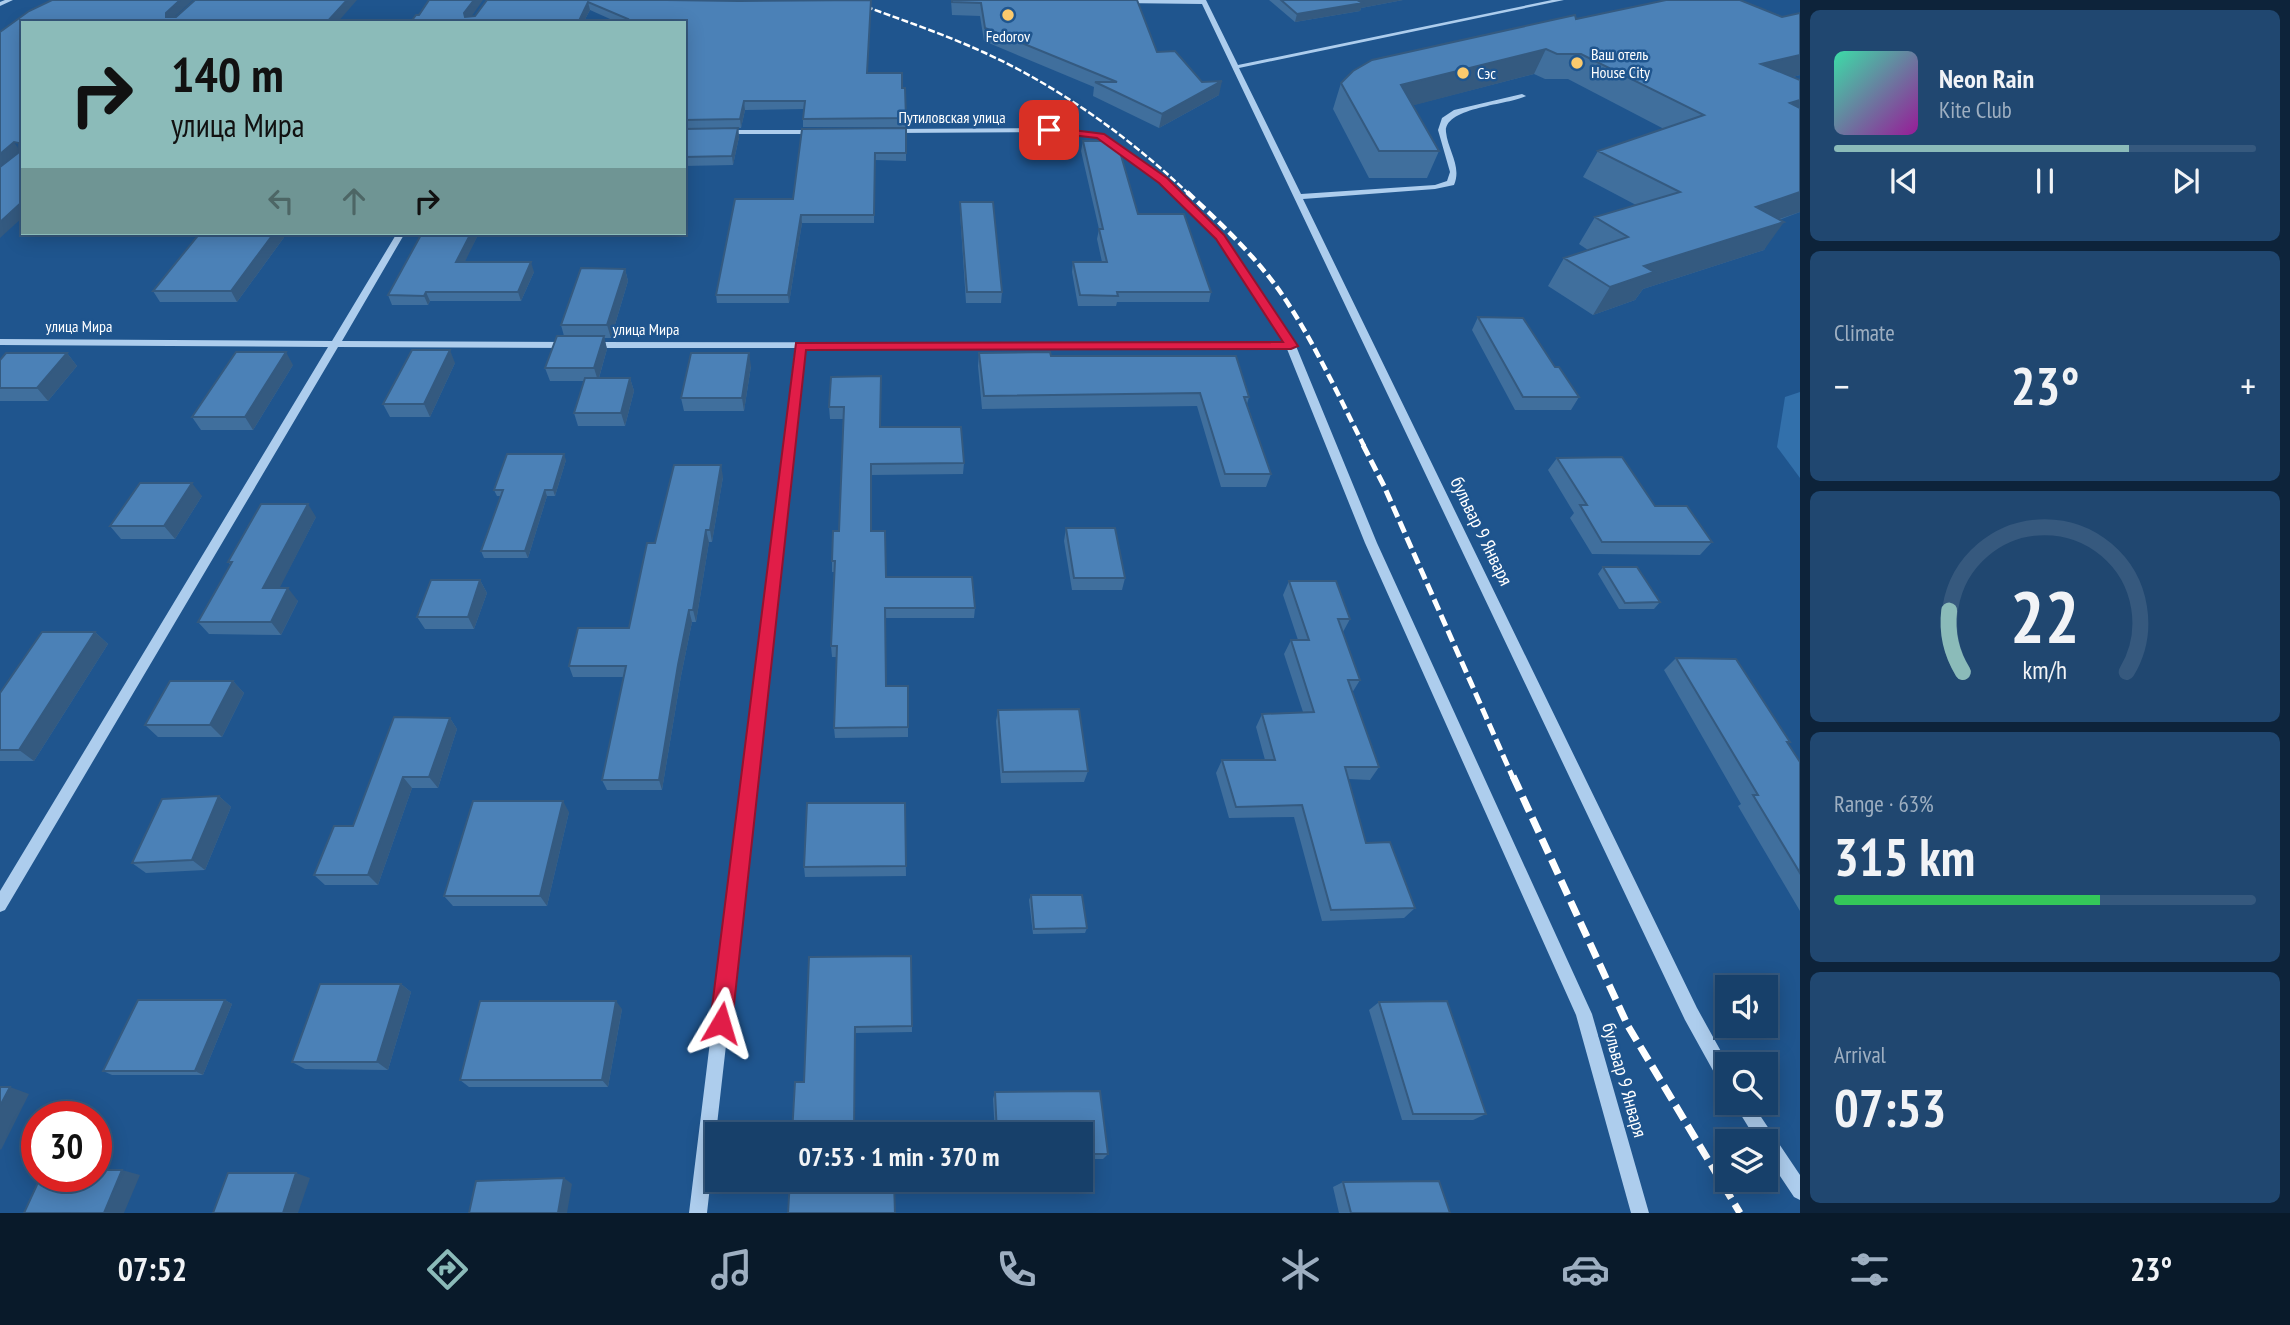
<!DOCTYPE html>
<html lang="en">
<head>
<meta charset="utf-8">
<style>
  body { margin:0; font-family:"PT Sans Narrow",sans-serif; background:#204770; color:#f1f3f6; height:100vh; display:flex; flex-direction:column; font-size:26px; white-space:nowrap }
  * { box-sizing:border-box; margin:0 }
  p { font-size:23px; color:#9eafc1 }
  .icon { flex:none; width:38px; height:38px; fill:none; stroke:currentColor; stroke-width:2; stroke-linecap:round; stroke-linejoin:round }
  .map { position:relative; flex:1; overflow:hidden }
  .panel { display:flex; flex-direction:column; gap:10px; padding:10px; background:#0d233a; width:490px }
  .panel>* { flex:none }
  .top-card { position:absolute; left:21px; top:21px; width:665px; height:214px; border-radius:0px; box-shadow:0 4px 18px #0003,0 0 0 2px #36597e; background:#8bbbb9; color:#111; overflow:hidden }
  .tools { position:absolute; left:1715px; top:975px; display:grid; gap:14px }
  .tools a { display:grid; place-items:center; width:63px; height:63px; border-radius:0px; background:#17406a; box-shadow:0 4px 18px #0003,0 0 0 2px #36597e; font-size:35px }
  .speed { position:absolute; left:21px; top:1101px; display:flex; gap:14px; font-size:35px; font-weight:700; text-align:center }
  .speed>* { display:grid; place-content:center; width:91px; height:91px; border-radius:50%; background:#17406a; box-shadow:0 4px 18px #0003,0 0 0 2px #36597e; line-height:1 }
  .speed .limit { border:10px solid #d22; background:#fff; color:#111 }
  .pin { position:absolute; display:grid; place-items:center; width:60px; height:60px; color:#fff; margin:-30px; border-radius:14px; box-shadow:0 4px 10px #0006 }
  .me { position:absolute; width:77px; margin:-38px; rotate:7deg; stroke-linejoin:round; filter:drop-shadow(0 0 5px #0008) }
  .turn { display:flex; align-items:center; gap:24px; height:147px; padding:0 35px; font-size:32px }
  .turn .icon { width:91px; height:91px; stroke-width:2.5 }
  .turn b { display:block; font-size:49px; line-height:60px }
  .lanes { display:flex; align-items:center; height:66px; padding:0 35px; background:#0003; justify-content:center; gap:35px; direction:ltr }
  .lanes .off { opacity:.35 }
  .big { font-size:52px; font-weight:700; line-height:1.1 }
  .panel .tile { flex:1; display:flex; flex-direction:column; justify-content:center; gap:10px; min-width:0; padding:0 24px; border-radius:10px; background:#204770 }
  .panel .dial { align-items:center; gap:0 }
  .dial svg { height:182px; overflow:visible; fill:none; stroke:#36597e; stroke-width:7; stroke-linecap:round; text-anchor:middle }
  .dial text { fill:#f1f3f6; stroke:none }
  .song { display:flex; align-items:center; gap:21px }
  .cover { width:84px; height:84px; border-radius:10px; background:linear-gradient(135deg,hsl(160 70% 55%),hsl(300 70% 35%)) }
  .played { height:7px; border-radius:4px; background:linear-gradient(90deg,#8bbbb9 70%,#36597e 70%) }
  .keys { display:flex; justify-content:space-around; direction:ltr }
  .heat { display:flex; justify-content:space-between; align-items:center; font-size:38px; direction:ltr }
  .charge { height:10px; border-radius:5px; background:linear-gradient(90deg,#34c759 63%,#36597e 0) }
  .trip { position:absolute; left:705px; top:1122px; width:388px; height:70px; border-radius:0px; background:#17406a; box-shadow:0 4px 18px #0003,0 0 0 2px #36597e; font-weight:700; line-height:70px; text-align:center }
  .tabs { display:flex; height:112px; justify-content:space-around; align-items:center; background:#091a2a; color:#9eafc1 }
  .tabs .icon { width:49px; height:49px }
  .tabs .active { color:#8bbbb9 }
  .tabs b { font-size:32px; color:#f1f3f6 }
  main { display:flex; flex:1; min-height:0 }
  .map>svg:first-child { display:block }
</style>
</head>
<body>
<main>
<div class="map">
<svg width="1800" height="1213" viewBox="0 0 1800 1213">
  <rect width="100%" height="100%" fill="#1f558e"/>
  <path fill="#3270ab" d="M1800,392V478L1777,447L1785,397Z"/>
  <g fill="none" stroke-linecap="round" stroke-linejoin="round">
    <path fill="#adcded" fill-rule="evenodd" d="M5,0H13L0,6V2Z
      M1118,0H1206L1238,65L1552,0H1564L1239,68L1301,194L1435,185L1447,181L1450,172L1438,130L1442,118L1454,110L1522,94L1526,96C1509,105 1444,107 1446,132C1448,151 1462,166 1454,185L1435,189L1303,199L1697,1008L1728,1064L1727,1087L1721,1085L1685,1020L1202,4L1120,3Z
      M1049,128L1103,134L1166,178L1223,235L1296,346L1377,543L1592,1014L1649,1213H1631L1576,1015L1365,543L1287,349L805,348L707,1213H689L795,348H592L587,345L592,342L1284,343L1217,239L1160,182L1098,138L1049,132L891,133L887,131L891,129Z
      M720,130H817L821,132L817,134H720Z
      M397,233H405L342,341L570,342L575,345L570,348L338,347L5,910L0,912V891L328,347L0,345V339L332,341Z
      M1733,1102H1751L1800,1175V1200L1794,1197L1766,1155V1141H1757Z"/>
    <path stroke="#fff" stroke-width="2.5" stroke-dasharray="7 2.5" stroke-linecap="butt" d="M848,0C893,17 939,32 983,52C1058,86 1129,137 1189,194"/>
    <path stroke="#fff" stroke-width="4.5" stroke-dasharray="10 4.5" stroke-linecap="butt" d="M1187,192C1218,221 1250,251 1276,286C1309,331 1338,395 1364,446"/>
    <path stroke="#fff" stroke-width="5" stroke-dasharray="12 5" stroke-linecap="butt" d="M1363,445L1384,486L1513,778"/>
    <path stroke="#fff" stroke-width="7" stroke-dasharray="16 7" stroke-linecap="butt" d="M1513,776L1628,1026L1740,1213"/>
  </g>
  <path fill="#406f9d" d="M487,0H670L867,73L902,88H905L906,127H803V119L804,109L745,110L741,128H684V23H619L590,10L583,23H410L475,16Z
    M951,0H1137L1157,52L1202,82L1219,95L1159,128L1093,96L1094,87L984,41L980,16L952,15Z
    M1269,0H1403L1361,8L1360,11L1295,22Z
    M1576,19L1800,75L1793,77L1800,80V212L1779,220L1764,250L1643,289L1635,300L1593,315L1548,286L1564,258L1588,250L1579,244L1595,217L1636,205L1583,177L1598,151L1664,129L1568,79H1545L1534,74L1413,105L1439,151L1427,178H1369L1333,109L1341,83Z
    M738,128L739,137L733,165L684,166V129Z
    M906,128V161L875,160L874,223H802L789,303H717L716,295L793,199Z
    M1083,141L1138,214L1211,292L1209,302H1117L1116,306H1078L1072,272L1073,262H1102L1097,239L1099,229L1081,151Z
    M960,202L1002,292L1001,303H966L960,212Z
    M200,233H283L285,236L237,302H160L153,291Z
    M479,233L464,262L534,272L521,301H430L428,305H392L388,295Z
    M625,269L628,281L611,338H604L607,349L599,378H630L634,391L625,426H578L574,413L584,381H550L545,368L564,336L561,325Z
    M1478,317L1555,367L1579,397L1571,410H1515L1472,330Z
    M67,353L77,366L48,401H0V360Z
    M979,353L1051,356L1249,397L1247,404L1271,474L1266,487H1221L1197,406L982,409L978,366Z
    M455,363L430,417H390L383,404Z
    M293,365L253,430H201L192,417Z
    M751,366L744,411H684L681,398Z
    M831,377L881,427L964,463L963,474L872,475L871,531L886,577L975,608L974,618H886V686H908V737L835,738L834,728L837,657H832L831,646L834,572H832V561L839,531L843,419H830L829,407Z
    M1557,458L1655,506L1712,542L1700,555L1592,554L1570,518L1574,513L1548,470Z
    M566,460L555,496H547L528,558H484L481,551L501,496H497L494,490Z
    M723,477L712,542H709L696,622H692L681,676L662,790H607L602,780L624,677H573L569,666L629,628L655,543Z
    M202,496L175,539H121L110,526Z
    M316,517L279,588L298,601L281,635L209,634L198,622L231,565L228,562Z
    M1066,528L1125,578L1122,590H1072L1064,541Z
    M1603,567L1660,602L1654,609H1619L1598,574Z
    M480,580L487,593L474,629H425L417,617Z
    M1289,581L1350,619L1343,632L1360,680L1352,693L1379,767L1370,780L1348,779L1366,843L1415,908L1404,918L1322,921L1294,817L1229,818L1216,773L1222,760H1265L1256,727L1262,714L1303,712L1284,654L1291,640H1298L1283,595Z
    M95,632L108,644L34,761H0V693Z
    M1676,658L1790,742L1788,743L1800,762V911L1738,806L1741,804L1664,670Z
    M233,681L244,693L222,737H158L145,725Z
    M998,710L1088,771L1084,782L1001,783L996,721Z
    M450,718L457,729L438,788H412L378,885H325L314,875L353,826Z
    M219,796L231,807L205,870L146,873L132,863Z
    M905,803L906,876L805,877L804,867Z
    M569,812L547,906H453L444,896Z
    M1031,895L1087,928L1085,933L1033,934L1029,900Z
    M911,956L912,1032L856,1033L804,1082Z
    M401,984L411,992L388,1070L305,1069L292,1062Z
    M225,1000L232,1004L203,1075H112L103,1071Z
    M1379,1002L1486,1114L1473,1120H1402L1369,1010Z
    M622,1009L608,1087H469L460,1080Z
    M1100,1091L1108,1154L1103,1159H1082V1134H995L993,1099L995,1092Z
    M1343,1182L1450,1213H1339L1333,1187Z"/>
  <path fill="#345a80" d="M180,0H193L170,21L166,17V13Z
    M347,0H357L337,23H326Z
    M474,0H483L467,23L464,13Z
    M1364,0H1403L1361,8L1360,11L1295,22L1297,14Z
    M588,2L590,10L583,23H578Z
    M1546,49L1534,74L1392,111L1401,85Z
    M1800,55V75L1745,90L1761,64Z
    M1222,81L1219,95L1159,128L1162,114Z
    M1800,100V119L1790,103Z
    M744,101L745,110L741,128L740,119Z
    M738,128L739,137L733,165L732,156Z
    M14,142L20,151L0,169V154Z
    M1800,192V212L1736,234L1756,207Z
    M23,201V217L0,238V222Z
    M801,215L802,223L789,303L788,295Z
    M1784,222L1764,250L1643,289L1635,300L1593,315L1610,287L1644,266Z
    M274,233H283L285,236L237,302L231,291Z
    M471,233H479L460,272L456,262Z
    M531,262L534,272L521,301L518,292Z
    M625,269L628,281L611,338L607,325Z
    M426,292L430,301L428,305L424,296Z
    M604,336L607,349L598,381L594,368Z
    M450,350L455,363L430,417L424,404Z
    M286,352L293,365L253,430L245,417Z
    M67,353L77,366L48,401L37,388Z
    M749,353L751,366L744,411L742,398Z
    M630,378L634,391L625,426L621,413Z
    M564,454L566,460L555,496L553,490Z
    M721,465L723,477L712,542L710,530Z
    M192,483L202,496L175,539L164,526Z
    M545,490L547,496L528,558L525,551Z
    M308,504L316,517L273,601L263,588Z
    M706,530L709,542L696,622L693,610Z
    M480,580L487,593L474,629L468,617Z
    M288,588L298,601L281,635L271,622Z
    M689,610L692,622L681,676L662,790L659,780L678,665Z
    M95,632L108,644L34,761L19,750Z
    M233,681L244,693L222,737L210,725Z
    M450,718L457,729L438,788L429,777Z
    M403,777L412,788L378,885L368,875Z
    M219,796L231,807L205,870L192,860Z
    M563,801L569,812L547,906L540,896Z
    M401,984L411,992L388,1070L377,1062Z
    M225,1000L232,1004L203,1075L195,1071Z
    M616,1001L622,1009L608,1087L602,1080Z
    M855,1027V1134H854Z
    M10,1087L29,1094L1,1150L0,1149V1106Z
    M122,1170L140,1175L124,1213H104Z
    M296,1173L310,1178L298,1213H283Z
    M564,1178L572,1184L567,1213H558Z"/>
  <path fill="#4b81b7" stroke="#345a80" stroke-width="2" d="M52,0H180L166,13V17H176L195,0H347L326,23H23V201L0,222V167L18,153L19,143L14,142L0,154V32L29,11Z
    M429,0H474L464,13L465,17L475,16L487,0H666L739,1L871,0L867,73H902V88H905L906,118L803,119L805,101H744L740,119L684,120V23H626L628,19L588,2L578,23H410L416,15H419Z
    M952,0H1137L1157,52L1175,51L1202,82L1222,81L1162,114L1095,82H1117L985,28L981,3L952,2Z
    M1281,0H1364L1359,1L1363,3L1297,14Z
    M1666,0H1740L1782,17L1800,13V55L1761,64L1800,80V100L1790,103L1800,108V192L1756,207L1784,222L1644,266L1654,272L1610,287L1564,258L1628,237L1595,217L1680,192L1598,151L1704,115L1581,54H1557L1546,49L1401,85L1439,151H1379L1341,83L1353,71L1372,60L1575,15L1576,19Z
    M738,128L732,156L684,157V129Z
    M906,128V153H875L874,215H801L788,295H716L735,199H793L802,129Z
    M1083,141H1113L1118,145L1138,214H1184L1211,292H1117L1118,296L1080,295L1073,262H1107L1099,229H1103Z
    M960,202H993L1002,292H967Z
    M200,233H274L231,291H153Z
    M422,233H471L456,262H531L518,292H426L424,296L388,295Z
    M581,268L625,269L607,325H561Z
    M1478,317L1523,318L1555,367H1559L1579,397H1523Z
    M557,336H604L594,368H545Z
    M412,350H450L424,404H383Z
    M236,352H286L245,417H192Z
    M1050,352L1051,356H1236L1249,397H1244L1271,474H1225L1200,393L984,396L979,353Z
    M6,353H67L37,388H0V360Z
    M691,353H749L742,398H681Z
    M881,376L880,427H961L964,463L871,464V531H885L886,577H972L975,608H885L886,686H908V727L834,728L837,646H831L835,561H832L833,531H839L844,407H829L831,377Z
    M585,378H630L621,413H574Z
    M507,454H564L553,490H545L525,551H481L503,490H494Z
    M1622,457L1655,506H1687L1712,542H1602L1580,505H1587L1557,458Z
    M674,465H721L710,530H706L693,610H689L678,665L659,780H602L626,666H569L578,628H629L647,543H655Z
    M140,483H192L164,526H110Z
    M261,504H308L263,588H288L271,622H198L232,562H228Z
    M1066,528H1115L1125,578H1074Z
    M1603,567H1637L1660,602L1625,603Z
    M431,580H480L468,617H417Z
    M1289,581H1336L1350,619H1338L1360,680H1348L1379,767H1345L1366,843L1390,842L1415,908L1331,910L1302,805L1236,807L1222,760H1275L1262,714L1314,712L1291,640H1309Z
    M42,632H95L19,750H0V693Z
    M1676,658L1736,659L1790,742H1787L1800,762V873L1753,795H1758Z
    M170,681H233L210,725H145Z
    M1079,709L1088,771L1003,772L998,710Z
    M394,717L450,718L429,777H403L368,875H314L334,826H353Z
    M219,796L192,860L132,863L162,799Z
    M473,801H563L540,896H444Z
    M807,803H905L906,866L804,867Z
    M1031,895H1082L1087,928L1034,929Z
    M911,956L912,1026L855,1027L854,1134H792L795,1082H804L809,957Z
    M320,984H401L377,1062H292Z
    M138,1000H225L195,1071H103Z
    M480,1001H616L602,1080H460Z
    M1447,1001L1486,1114H1413L1379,1002Z
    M0,1087H10L0,1106Z
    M1100,1091L1108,1154H1082V1134H997L995,1092Z
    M96,1170H122L104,1213H24L41,1176H96Z
    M228,1173H296L283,1213H213Z
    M564,1178L558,1213H469L476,1181Z
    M790,1180H853V1182H894L895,1213H788Z
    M1439,1181L1450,1213H1351L1343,1182Z"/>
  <path fill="#e11d48" stroke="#92132f" stroke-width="2" d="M1049,127L1104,134L1167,178L1224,235L1298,346L1291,349L806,350L732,1023L728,1031L721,1034L713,1031L710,1023L796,343L1283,342L1216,239L1159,183L1097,138L1045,132L1044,130Z"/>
  <g fill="#fbca6d" stroke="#1f558e" stroke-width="2.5">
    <circle cx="1008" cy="15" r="7"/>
    <circle cx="1577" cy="63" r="7"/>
    <circle cx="1463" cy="73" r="7"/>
  </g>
  <g text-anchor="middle" stroke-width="5" stroke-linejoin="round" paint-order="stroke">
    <g font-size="16" fill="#fff" stroke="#1f558e" text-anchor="start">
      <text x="1008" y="42" text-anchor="middle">Fedorov</text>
      <text x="1591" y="60">Ваш отель<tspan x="1591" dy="18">House City</tspan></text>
      <text x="1477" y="79">Сэс</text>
    </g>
    <g font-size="16" fill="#fff" stroke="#1f558e">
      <text x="952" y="123">Путиловская улица</text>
      <text x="79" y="332">улица Мира</text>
      <text x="646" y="335">улица Мира</text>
    </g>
    <g font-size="19" fill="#fff" stroke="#1f558e">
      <text transform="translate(1482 531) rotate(64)" y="7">бульвар 9 Января</text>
      <text transform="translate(1625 1080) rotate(74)" y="7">бульвар 9 Января</text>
    </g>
  </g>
</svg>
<div class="tools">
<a><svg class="icon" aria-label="sound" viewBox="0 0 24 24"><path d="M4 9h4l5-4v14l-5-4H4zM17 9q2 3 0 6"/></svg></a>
<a><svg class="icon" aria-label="search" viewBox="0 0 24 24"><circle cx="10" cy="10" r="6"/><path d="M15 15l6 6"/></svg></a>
<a><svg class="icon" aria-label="layers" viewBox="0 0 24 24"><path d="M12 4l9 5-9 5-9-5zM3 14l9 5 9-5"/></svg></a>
</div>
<div class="speed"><div class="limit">30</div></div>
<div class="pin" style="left:1049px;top:130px;background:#d93025"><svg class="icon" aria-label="arrive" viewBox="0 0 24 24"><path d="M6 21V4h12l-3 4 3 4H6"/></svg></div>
<svg class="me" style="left:721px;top:1023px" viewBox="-20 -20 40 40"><path d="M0-17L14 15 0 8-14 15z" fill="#e11d48" stroke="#fff" stroke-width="4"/></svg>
<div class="trip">07:53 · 1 min · 370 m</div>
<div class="top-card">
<div class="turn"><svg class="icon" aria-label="right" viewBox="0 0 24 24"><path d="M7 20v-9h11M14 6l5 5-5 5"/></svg><div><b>140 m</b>улица Мира</div></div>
<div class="lanes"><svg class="icon off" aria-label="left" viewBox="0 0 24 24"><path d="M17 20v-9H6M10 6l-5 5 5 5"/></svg><svg class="icon off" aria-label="ahead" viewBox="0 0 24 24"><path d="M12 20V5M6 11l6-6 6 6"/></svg><svg class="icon" aria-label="right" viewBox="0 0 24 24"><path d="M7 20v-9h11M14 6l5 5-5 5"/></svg></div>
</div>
</div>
<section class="panel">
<div class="tile">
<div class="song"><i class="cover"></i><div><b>Neon Rain</b><p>Kite Club</p></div></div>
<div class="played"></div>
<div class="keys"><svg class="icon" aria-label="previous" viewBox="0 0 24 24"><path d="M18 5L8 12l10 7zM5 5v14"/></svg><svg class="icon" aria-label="pause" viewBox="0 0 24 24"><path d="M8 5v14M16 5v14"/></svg><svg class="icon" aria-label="next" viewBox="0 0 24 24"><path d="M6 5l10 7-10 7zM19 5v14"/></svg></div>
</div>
<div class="tile"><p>Climate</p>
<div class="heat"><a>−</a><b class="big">23°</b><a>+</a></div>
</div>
<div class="tile dial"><svg viewBox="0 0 100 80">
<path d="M14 69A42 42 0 1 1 86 69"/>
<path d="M14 69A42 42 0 0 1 8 42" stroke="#8bbbb9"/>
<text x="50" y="56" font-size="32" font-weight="700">22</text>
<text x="50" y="72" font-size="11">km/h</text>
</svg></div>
<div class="tile"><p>Range · 63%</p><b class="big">315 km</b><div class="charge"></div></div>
<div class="tile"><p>Arrival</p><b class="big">07:53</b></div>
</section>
</main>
<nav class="tabs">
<b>07:52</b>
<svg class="icon active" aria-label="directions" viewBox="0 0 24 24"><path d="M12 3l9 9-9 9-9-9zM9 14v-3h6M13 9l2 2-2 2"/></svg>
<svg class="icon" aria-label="music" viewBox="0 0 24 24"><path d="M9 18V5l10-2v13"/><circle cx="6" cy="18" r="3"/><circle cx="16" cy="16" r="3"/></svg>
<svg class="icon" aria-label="phone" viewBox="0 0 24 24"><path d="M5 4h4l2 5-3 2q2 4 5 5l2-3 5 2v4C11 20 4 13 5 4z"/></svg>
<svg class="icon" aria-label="climate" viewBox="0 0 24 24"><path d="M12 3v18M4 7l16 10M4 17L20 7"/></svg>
<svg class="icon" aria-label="car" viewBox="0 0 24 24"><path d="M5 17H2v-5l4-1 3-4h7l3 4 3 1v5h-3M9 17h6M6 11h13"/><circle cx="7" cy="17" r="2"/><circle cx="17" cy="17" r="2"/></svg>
<svg class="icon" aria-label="filters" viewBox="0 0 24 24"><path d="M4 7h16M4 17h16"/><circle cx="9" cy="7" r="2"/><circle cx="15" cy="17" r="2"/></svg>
<b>23°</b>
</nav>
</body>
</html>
